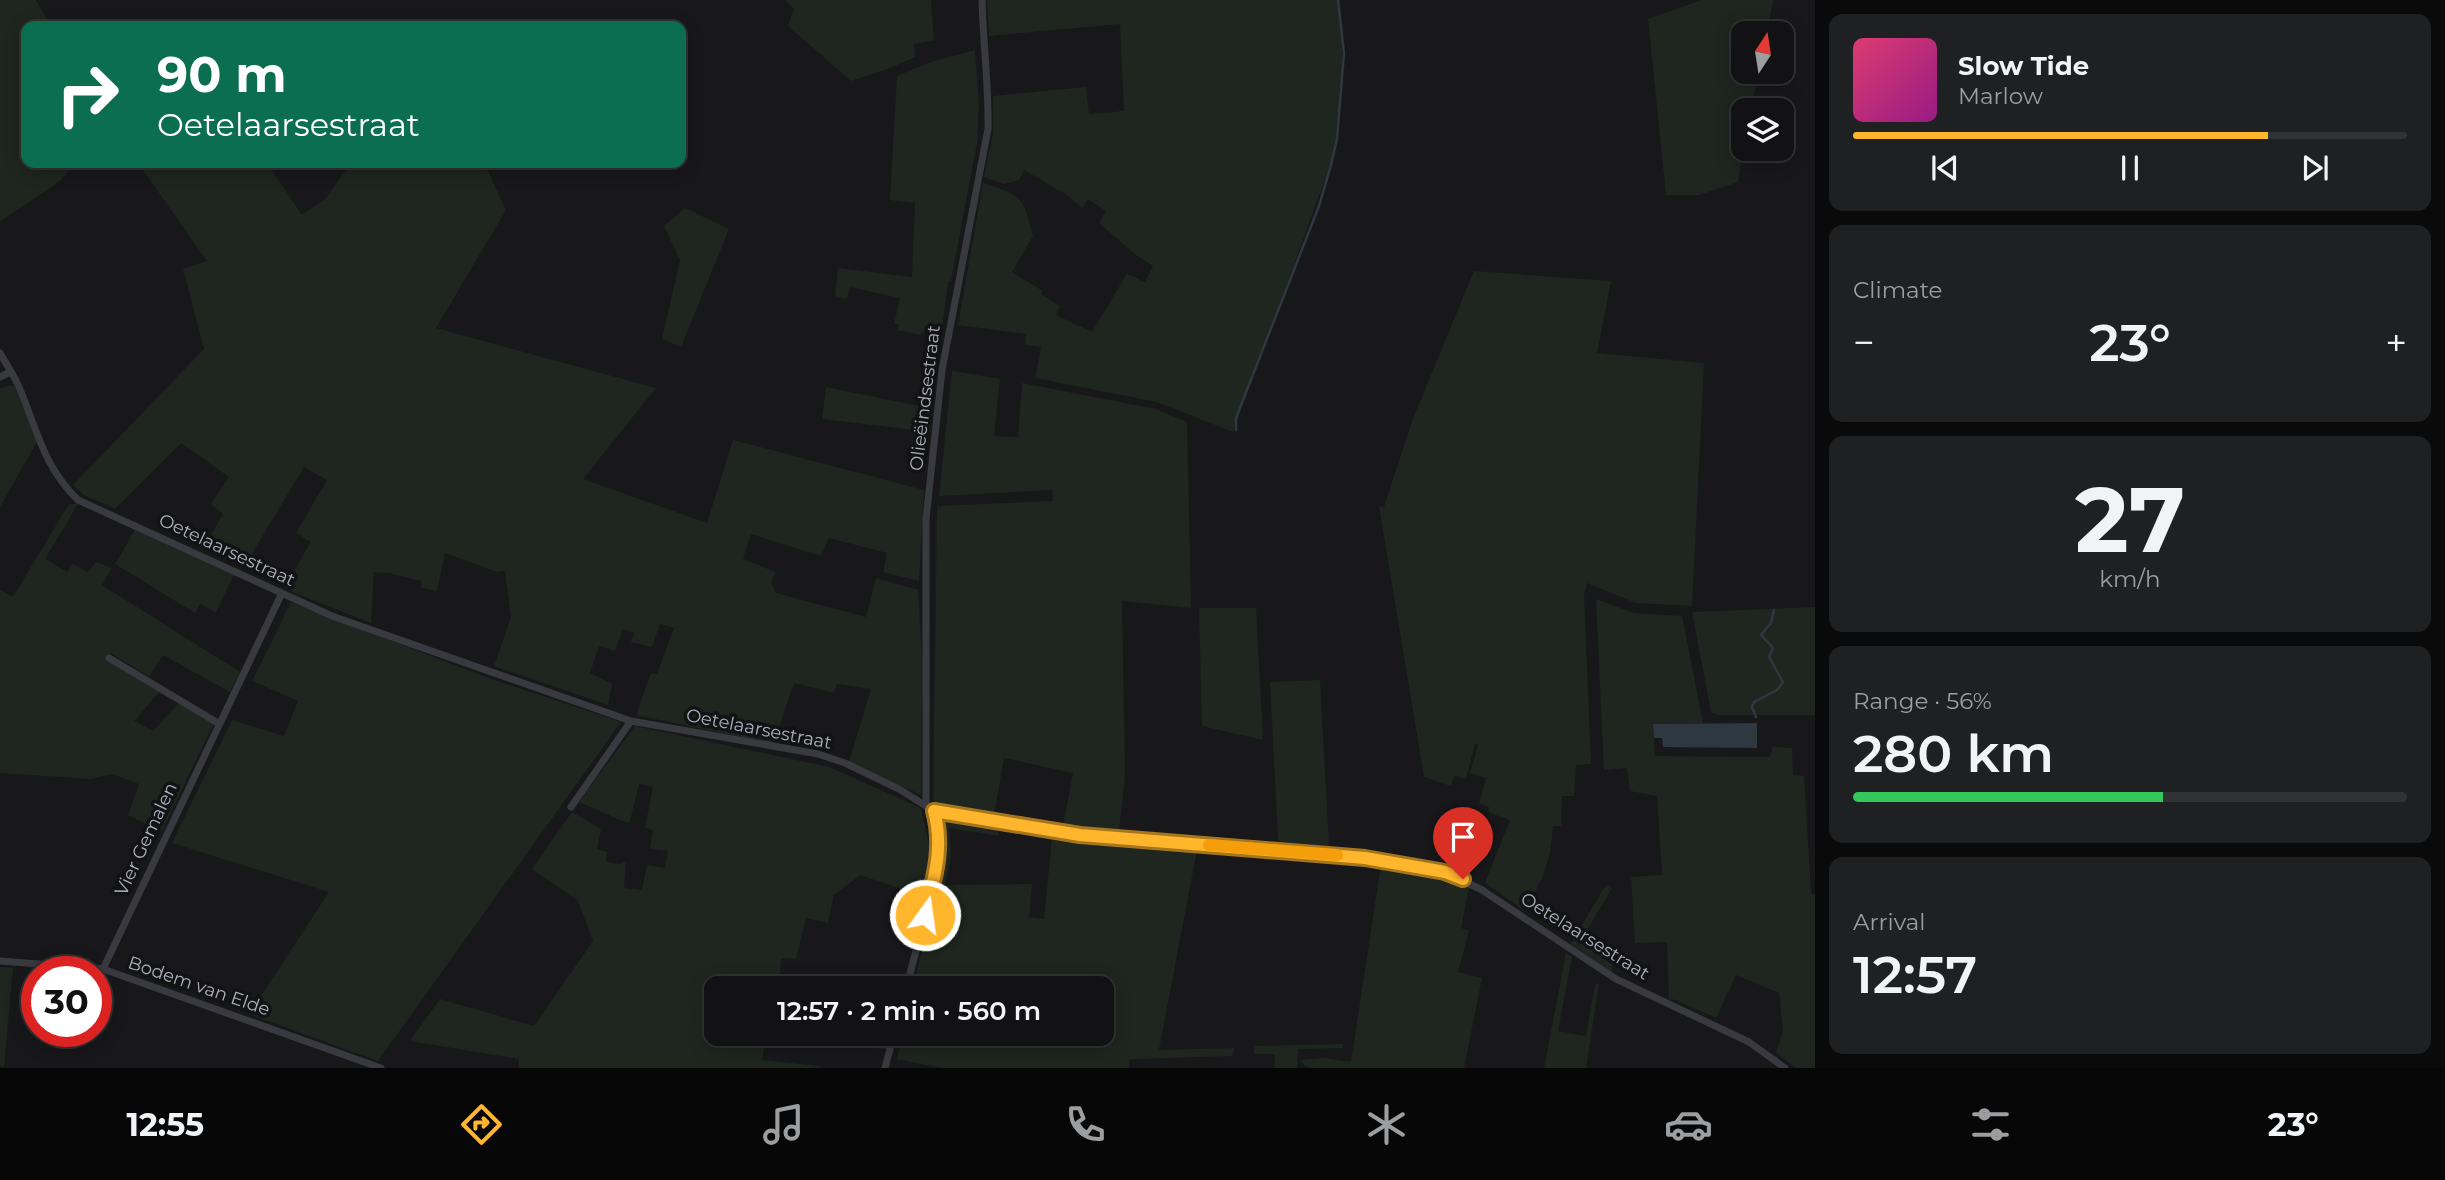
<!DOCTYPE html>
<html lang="en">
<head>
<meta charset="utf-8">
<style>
  body { margin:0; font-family:Montserrat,sans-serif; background:#1f2022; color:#f1f3f6; height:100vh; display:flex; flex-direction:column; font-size:26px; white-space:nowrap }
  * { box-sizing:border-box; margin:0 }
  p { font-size:23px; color:#9c9ea0 }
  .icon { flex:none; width:38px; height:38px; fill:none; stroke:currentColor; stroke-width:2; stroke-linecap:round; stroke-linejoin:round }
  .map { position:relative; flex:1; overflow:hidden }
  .side { display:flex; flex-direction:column; gap:14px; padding:14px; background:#0a0a0b; width:630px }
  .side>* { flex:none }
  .guide { position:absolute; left:21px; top:21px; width:665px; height:147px; border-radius:14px; box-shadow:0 4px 18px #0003,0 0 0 2px #313234; background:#0b6e4f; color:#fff; overflow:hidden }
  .needle { width:46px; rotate:12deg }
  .tools { position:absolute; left:1731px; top:21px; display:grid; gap:14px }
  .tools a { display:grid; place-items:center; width:63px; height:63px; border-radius:14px; background:#121214; box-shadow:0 4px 18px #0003,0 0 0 2px #313234; font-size:35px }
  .speed { position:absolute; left:21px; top:956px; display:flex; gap:14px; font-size:35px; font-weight:700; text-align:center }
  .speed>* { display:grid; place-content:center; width:91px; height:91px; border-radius:50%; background:#121214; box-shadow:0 4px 18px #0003,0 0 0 2px #313234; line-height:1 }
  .speed .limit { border:10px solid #d22; background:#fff; color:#111 }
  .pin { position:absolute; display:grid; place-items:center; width:60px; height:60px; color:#fff; margin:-72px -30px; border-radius:50% 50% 50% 0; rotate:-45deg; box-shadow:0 0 7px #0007 }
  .pin .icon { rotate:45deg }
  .me { position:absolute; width:77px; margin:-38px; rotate:14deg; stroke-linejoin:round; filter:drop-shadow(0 0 5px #0008) }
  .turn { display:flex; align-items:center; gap:24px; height:147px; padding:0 21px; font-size:32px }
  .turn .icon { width:91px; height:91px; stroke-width:2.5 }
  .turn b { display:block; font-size:49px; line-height:60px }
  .big { font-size:52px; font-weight:600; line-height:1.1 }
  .side .widget { flex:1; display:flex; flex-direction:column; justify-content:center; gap:10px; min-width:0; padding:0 24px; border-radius:14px; background:#1f2022 }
  .side .dial { align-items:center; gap:0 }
  .dial b { font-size:91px; line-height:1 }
  .song { display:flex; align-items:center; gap:21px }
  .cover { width:84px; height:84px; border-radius:10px; background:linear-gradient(135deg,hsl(340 70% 55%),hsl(310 70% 35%)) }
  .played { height:7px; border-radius:4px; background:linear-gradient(90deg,#ffb52c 75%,#313234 75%) }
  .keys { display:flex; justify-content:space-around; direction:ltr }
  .heat { display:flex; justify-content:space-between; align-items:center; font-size:38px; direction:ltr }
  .charge { height:10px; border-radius:5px; background:linear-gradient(90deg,#34c759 56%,#313234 0) }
  .trip { position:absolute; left:704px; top:976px; width:410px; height:70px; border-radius:14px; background:#121214; box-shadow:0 4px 18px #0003,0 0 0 2px #313234; font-weight:600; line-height:70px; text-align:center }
  .dock { display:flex; height:112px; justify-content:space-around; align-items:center; background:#070708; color:#9c9ea0 }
  .dock .icon { width:49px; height:49px }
  .dock .selected { color:#ffb52c }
  .dock b { font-size:32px; color:#f1f3f6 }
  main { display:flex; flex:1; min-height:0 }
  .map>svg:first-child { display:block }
</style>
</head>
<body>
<main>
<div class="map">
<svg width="1815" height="1068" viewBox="0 0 1815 1068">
  <rect width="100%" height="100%" fill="#18181b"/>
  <path fill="#1e261f" d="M0,0H36L51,26H26V163L74,164L60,181L0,221Z
    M785,0H931L934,41L914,44L915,57L888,69L851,81L788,26L794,9Z
    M987,0H1340C1344,54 1344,107 1332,160L1233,432L1157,402L1035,378L1041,347L1025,345L1026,334L958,325L983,183C1023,196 1022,195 1033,236L1012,272L1043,291L1041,294L1060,306L1056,315L1092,332L1127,274L1145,282L1153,266L1136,255L1099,223L1106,211L1088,199L1082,208L1067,195L1024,170L1019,180L1004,184L984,177L993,133V96L1086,87L1089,114L1124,111L1120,24L989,36Z
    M1702,0H1773L1767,33H1743V72H1759L1751,110H1743L1744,149L1738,182L1699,195H1666L1648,19Z
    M975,50L979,106L977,143L951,281L948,282L942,329L936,333L922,332L921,335L898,330L899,325L894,324L900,298L850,287L847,299L835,297L838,268L912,277L915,203L890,200L897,76L931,62Z
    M138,163H267L302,215L325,199L351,163H484L506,210L436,328L656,388L583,479L707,523L733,440L924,490L919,581L883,572L887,553L829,538L821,556L751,534L743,559L776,572L771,582L776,593L866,617L876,578L918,590L922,658L921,795L849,762L871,689L837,684L834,693L794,683L773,744L636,715L651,673L657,674L674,628L660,624L652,647L631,642L634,633L623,629L615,651L599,646L590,673L612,684L608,705L494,666L511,617L505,571L497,572L445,553L437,591L421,588V581L389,573L374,572L371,623L295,593L284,587L311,542L296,533L327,480L304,467L244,567L203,549L223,514L211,504L229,477L181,443L115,509L84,495L73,485L204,349L183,269L207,261Z
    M685,208L729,229L681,347L662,339L680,260L664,226Z
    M1474,271L1611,281L1597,353L1704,363L1692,606L1636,603L1587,583L1584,595L1591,764L1576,765L1574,796H1562L1561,826H1553C1550,864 1544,878 1524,910L1485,883L1510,820L1488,812L1489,807L1479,804L1486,778L1470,773L1478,745L1475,744L1466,779L1454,776L1451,786L1424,777L1379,506L1384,507L1412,421Z
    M952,371L1000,379L994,436L1018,437L1022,383L1156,409L1187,422L1191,608L1122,601L1125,775L1119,831L1063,826L1073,773L1004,758L994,815L943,806L933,800L937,506L1053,501L1052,490L939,496Z
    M10,385L15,387L38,440L0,507V389Z
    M826,387L933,409L931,432L822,419Z
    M69,504H78L45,559L67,572L73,564L88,572L96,562L112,568L102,585L240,672L230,692L163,655L149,676L110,653L106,658L160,691L134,721L153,731L179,703L214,723L162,831L128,815L139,784L112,774L91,779L0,773V590L13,597Z
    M135,530L234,575L216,612L200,604L195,613L115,564Z
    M1596,599L1634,613L1682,616L1703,723L1653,724L1655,756L1770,757L1773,747L1792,748L1793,775L1804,776L1811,894H1815V1068H1796L1776,1053L1783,1031L1779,993L1736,975L1716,1018L1676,1000L1669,999L1667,942L1635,943L1631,877L1662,875L1657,796L1630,791L1627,768L1604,770Z
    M291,602L491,679L621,722L378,1061L249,1014L329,892L172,843L232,720L284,736L298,701L252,681Z
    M1815,607V715H1718L1711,712L1692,612Z
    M1199,608H1256L1263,740L1202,726Z
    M1320,680L1329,846L1280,842L1278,839L1270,682Z
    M635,726L829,767L921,808L932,858L923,896L860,875L834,895L828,923L806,918L796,959L781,958L779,982L852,989H716V1034H890L887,1049L765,1040L762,1060L820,1066V1068H519V1059L410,1041L440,999L534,1026L593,941L578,901L532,869L572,812L601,829L597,849L607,852L606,862L620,864L626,862L624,888L642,890L647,865L665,868L668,851L650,849L653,830L645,827L653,787L639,784L630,821L627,823L579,802Z
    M943,818L1000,828L998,836L949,828L951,857L945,885L1032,884L1029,917L1044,919L1052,837L1197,850L1159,1050L1235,1048L1232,1056L1135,1059L1129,1060V1068H942L897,1059L903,1034H1101V989H913L943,856L938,826L939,819Z
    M1381,865L1437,875L1469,888L1461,928L1469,931L1458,972L1482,978L1464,1068H1311L1304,1065L1302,1060L1323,1058L1351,1062Z
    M1608,885L1612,888L1580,942L1613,965L1611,972L1571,944L1605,886Z
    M1566,953L1572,957L1558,1031L1586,1036L1595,985L1599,983L1586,1068H1544Z
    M0,967L13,968L4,1067L0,1066Z
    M1343,1044V1048L1298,1049L1297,1068H1274L1275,1054H1254L1255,1046Z"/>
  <path fill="#2d3840" d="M1757,723V748L1663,747L1662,738H1654L1653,724Z"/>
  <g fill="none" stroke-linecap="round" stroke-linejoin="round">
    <path stroke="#2d3840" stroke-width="2.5" d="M1236,430V418L1319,206L1331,165L1337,139L1344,53L1338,0
      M1756,717L1752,707L1754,702L1777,690L1783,682L1769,657L1773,648L1761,635L1771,623L1774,610"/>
    <path stroke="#393a40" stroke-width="7" d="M0,353C6,364 14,375 19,387C37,429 43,466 78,500L332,616L631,721L818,754L845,763L899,789L934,811L1080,835L1365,858L1445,872L1482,890L1616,979L1749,1042L1785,1068
      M0,377L10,372
      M109,658L218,723
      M926,804V519L942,370L988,129C989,86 983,43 982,0
      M571,807L631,721
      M0,961L103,969L381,1068
      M103,969L282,593
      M906,989L938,866L940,843L934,811
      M885,1068L894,1034"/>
  </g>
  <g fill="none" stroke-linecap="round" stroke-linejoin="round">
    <g stroke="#a6761d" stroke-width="18">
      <path id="route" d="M925,915C934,879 944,848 934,811L1080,835L1365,858L1445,872L1463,879"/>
    </g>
    <use href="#route" stroke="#ffb52c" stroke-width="12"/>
    <path stroke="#f59e0b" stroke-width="12" d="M1209,845L1337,855"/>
  </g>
  <g text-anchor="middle" stroke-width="7" stroke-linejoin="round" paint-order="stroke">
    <g font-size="18" fill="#aaafbb" stroke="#131316">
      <text transform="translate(925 398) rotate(-83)" y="6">Olieëindsestraat</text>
      <text transform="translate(227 550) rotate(25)" y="6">Oetelaarsestraat</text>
      <text transform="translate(759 729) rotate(11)" y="6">Oetelaarsestraat</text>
      <text transform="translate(146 839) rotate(-65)" y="6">Vier Gemalen</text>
      <text transform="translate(1585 936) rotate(32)" y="6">Oetelaarsestraat</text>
      <text transform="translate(199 986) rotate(19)" y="6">Bodem van Elde</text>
    </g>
  </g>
</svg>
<div class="tools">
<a><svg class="needle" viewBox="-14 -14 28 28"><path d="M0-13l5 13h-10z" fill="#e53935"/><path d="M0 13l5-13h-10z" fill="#9c9ea0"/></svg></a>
<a><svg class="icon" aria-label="layers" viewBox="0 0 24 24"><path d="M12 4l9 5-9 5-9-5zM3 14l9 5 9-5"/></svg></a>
</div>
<div class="speed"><div class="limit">30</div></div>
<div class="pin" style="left:1463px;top:879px;background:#d93025"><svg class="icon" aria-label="arrive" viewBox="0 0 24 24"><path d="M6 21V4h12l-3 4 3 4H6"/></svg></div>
<svg class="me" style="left:925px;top:915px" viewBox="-20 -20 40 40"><circle r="17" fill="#ffb52c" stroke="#fff" stroke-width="3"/><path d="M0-11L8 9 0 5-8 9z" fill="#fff"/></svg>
<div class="trip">12:57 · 2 min · 560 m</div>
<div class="guide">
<div class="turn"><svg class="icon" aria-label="right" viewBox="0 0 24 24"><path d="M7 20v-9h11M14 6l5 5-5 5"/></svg><div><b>90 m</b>Oetelaarsestraat</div></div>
</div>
</div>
<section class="side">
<div class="widget">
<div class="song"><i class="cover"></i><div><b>Slow Tide</b><p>Marlow</p></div></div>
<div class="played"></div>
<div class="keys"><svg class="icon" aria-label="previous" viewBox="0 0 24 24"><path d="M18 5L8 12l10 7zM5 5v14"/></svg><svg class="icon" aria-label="pause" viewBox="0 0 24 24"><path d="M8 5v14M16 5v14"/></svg><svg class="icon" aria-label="next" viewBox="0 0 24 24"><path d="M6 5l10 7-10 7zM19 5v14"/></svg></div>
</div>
<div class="widget"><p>Climate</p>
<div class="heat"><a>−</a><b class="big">23°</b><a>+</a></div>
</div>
<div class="widget dial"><b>27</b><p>km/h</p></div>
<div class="widget"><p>Range · 56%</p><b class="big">280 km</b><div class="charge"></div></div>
<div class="widget"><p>Arrival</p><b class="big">12:57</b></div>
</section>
</main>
<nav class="dock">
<b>12:55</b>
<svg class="icon selected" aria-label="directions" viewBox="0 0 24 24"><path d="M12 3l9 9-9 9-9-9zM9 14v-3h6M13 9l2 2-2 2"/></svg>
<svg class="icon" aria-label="music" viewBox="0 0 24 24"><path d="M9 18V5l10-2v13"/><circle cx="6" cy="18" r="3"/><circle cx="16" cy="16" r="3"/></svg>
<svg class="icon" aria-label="phone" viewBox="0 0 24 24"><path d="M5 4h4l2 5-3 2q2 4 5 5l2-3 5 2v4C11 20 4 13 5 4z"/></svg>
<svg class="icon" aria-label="climate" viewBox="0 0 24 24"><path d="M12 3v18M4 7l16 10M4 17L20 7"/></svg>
<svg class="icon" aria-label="car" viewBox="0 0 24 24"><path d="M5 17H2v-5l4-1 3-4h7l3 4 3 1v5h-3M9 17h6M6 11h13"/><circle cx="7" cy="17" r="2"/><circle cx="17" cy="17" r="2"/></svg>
<svg class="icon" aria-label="filters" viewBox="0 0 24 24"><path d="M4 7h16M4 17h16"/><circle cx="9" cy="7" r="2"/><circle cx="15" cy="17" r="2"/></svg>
<b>23°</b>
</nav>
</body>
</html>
